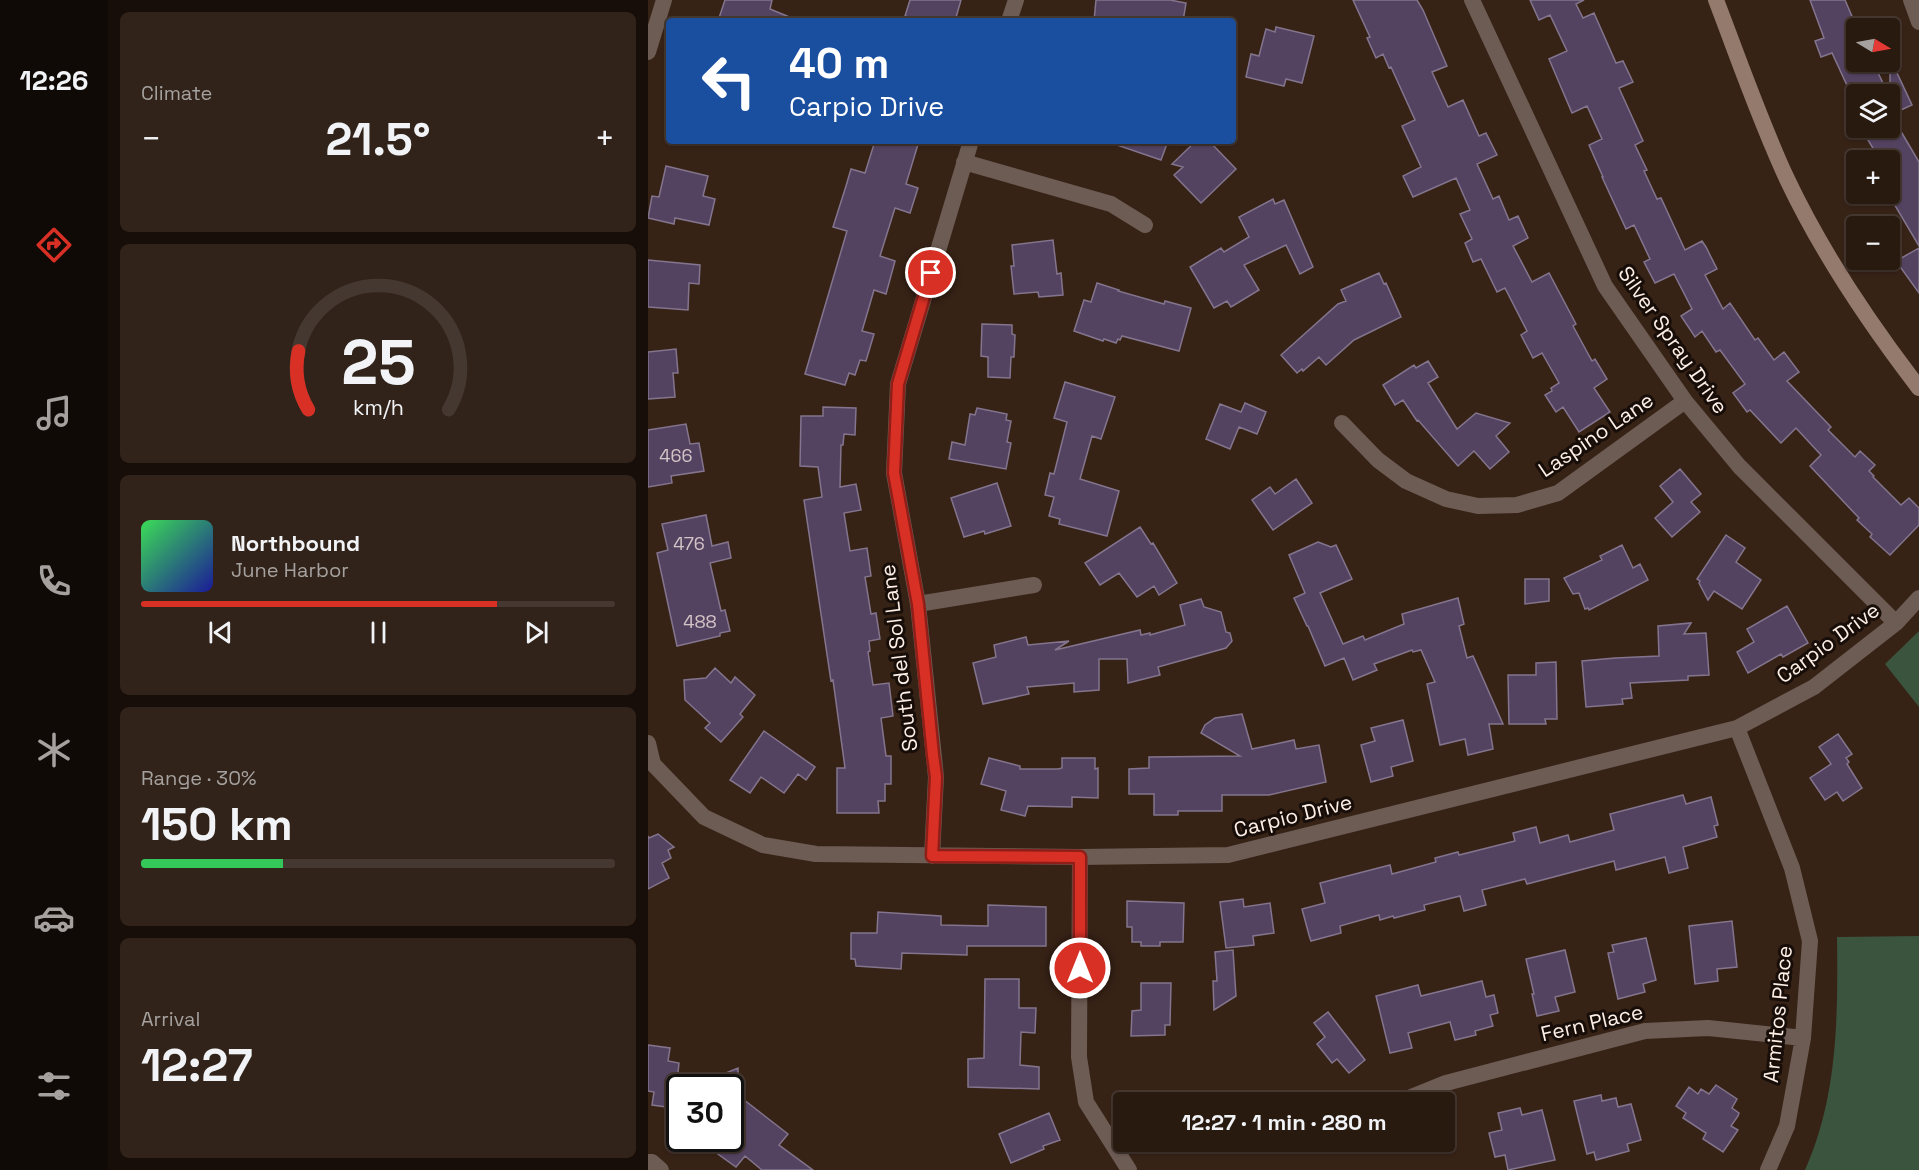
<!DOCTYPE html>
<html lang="en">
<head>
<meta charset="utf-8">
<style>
  body { margin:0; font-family:"Space Grotesk",sans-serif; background:#312319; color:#f1f3f6; height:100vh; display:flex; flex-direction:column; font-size:22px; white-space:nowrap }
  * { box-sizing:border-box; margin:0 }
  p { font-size:20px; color:#a5a19f }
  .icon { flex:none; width:33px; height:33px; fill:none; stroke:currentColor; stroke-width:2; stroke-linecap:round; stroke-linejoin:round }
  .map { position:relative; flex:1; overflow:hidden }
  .drawer { display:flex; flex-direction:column; gap:12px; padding:12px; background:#170e09; width:540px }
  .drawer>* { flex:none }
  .guide { position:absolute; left:18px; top:18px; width:570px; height:126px; border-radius:6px; box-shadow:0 2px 4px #0004,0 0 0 2px #453830; background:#1a4fa0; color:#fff; overflow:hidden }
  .needle { width:39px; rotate:100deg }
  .controls { position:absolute; left:1198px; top:18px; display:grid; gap:12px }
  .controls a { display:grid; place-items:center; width:54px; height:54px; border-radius:6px; background:#291a10; box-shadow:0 2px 4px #0004,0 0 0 2px #453830; font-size:30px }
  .speed { position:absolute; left:18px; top:1074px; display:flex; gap:12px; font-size:30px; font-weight:700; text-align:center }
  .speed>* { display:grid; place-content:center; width:78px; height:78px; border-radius:50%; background:#291a10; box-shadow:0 2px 4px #0004,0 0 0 2px #453830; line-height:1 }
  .speed .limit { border:3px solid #111; border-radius:9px; background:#fff; color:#111 }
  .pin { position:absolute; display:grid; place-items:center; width:51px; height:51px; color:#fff; margin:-26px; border:3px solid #fff; border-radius:50%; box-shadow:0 2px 6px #0007 }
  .me { position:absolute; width:66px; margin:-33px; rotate:0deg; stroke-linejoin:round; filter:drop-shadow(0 0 4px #0008) }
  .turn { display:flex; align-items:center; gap:21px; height:126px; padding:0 24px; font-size:27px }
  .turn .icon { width:78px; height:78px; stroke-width:2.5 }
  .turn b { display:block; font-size:42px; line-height:51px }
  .big { font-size:45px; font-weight:700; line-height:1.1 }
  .drawer .tile { flex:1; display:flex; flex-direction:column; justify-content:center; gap:9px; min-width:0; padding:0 21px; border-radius:9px; background:#312319 }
  .drawer .dial { align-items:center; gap:0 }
  .dial svg { height:156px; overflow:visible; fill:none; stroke:#453830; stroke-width:7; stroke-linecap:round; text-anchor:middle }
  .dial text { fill:#f1f3f6; stroke:none }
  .song { display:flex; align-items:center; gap:18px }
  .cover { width:72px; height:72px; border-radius:9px; background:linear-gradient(135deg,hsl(130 70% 55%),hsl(240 70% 35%)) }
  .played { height:6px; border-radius:3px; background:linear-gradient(90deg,#d93025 75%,#453830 75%) }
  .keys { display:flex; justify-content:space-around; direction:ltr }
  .heat { display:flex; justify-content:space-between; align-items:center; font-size:33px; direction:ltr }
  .charge { height:9px; border-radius:4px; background:linear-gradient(90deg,#34c759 30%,#453830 0) }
  .trip { position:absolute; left:465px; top:1092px; width:342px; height:60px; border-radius:6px; background:#291a10; box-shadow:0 2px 4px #0004,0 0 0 2px #453830; font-weight:700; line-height:60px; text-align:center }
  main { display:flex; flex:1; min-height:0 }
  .tab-bar { display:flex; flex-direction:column; width:108px; justify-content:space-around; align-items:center; background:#100a06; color:#a5a19f }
  .tab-bar .icon { width:42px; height:42px }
  .tab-bar .on { color:#d93025 }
  .tab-bar b { font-size:27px; color:#f1f3f6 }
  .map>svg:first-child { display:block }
</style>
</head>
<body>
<main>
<nav class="tab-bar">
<b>12:26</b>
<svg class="icon on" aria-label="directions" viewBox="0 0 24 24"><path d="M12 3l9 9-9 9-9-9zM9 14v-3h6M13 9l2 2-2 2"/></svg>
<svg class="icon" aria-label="music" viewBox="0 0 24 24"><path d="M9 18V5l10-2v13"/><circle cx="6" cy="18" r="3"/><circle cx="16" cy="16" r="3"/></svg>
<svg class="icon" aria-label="phone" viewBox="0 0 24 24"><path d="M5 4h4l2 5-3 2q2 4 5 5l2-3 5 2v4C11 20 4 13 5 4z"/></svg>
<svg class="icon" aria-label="climate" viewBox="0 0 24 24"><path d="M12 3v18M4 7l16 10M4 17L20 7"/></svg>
<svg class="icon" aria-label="car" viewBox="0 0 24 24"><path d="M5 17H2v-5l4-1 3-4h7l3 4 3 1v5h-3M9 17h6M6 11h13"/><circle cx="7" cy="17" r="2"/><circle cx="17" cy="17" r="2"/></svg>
<svg class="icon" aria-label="filters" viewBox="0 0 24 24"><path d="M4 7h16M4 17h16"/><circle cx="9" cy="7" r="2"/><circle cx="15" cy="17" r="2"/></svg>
</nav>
<section class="drawer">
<div class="tile"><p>Climate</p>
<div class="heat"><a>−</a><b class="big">21.5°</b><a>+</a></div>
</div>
<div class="tile dial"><svg viewBox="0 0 100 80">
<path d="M14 69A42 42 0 1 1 86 69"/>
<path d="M14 69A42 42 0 0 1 9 39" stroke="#d93025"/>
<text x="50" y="56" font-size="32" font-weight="700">25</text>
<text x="50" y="72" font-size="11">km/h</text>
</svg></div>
<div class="tile">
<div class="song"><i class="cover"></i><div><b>Northbound</b><p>June Harbor</p></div></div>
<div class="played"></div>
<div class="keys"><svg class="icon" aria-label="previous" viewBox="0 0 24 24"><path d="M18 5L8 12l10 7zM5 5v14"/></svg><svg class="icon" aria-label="pause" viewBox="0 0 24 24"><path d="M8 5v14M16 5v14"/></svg><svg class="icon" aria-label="next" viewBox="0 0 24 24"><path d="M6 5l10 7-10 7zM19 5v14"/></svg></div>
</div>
<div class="tile"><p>Range · 30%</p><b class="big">150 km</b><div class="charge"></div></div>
<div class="tile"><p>Arrival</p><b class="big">12:27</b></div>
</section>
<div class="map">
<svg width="1271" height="1170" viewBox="0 0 1271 1170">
  <rect width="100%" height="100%" fill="#372216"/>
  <path fill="#3b543e" d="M1271,631V707L1237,664Z
    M1271,936V1170H1157C1190,1097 1190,1015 1189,937Z"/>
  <path fill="#544261" stroke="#83758d" stroke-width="1.5" d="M77,0H124L122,9L151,21H70Z
    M262,0H313L307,21H275L257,16Z
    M448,0H522L538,3L535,21H446Z
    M705,0H769L775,10L799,66L784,72L800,107L815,100L831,136L838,133L849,155L829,164L845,199L851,196L861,220L870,216L880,238L865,246L884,282L901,273L928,324L925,326L944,361L947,359L959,379L946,388L962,412L931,432L915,407L908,412L897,395L904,391L903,388L911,383L894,353L885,358L873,335L879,331L857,288L849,292L833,259L825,262L817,243L824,239L812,214L822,210L808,178L765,197L755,176L773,167L754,126L767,120L743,67L741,68L735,54L728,58L719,38L722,37Z
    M882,0H936L928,4L935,18L946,13L968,63L975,61L985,82L971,88L995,141L987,145L999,170L996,171L1009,199L1013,198L1037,250L1054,241L1058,247L1069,269L1057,275L1075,309L1082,303L1107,340L1110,338L1126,360L1136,352L1151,372L1139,381L1183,427L1180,430L1207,457L1212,451L1227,465L1221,471L1226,476L1225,477L1253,505L1261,498L1271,508V525L1242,555L1222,537L1224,534L1209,520L1211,518L1162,466L1173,455L1148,428L1133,443L1102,410L1099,412L1085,393L1097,384L1072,350L1068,352L1054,331L1047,337L1033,316L1044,309L1026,274L1007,283L996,262L1002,259L986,225L978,229L954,177H955L941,145L954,139L939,106L924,113L901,59L919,51L902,15L891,20Z
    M1162,0H1197L1206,21L1209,20V62H1225L1240,94H1203L1184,53L1173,57L1167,41L1176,38Z
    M628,27L666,36L654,83L638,79L636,86L598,77L603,54L611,56L618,29L627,32Z
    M1242,58L1264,105L1242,115Z
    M1248,123L1271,162V246L1242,197V160H1232L1220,140Z
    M227,141H271L258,184L270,188L262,213L247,208L232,256L247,261L238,294L226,290L214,331L226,334L218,361L212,360L207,375L201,373L197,385L157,374L199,231L185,227L198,186L203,169L217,173Z
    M466,141H520L513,160L466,144Z
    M548,141H561L588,169L553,203L526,175L535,167L524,164Z
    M18,166L60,176L55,196L67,199L61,225L27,218L26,224L0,218L4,196L11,197Z
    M625,199L627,204L636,200L665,267L652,274L638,245L596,265L611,290L583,307L579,301L566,308L542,267L573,248L576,252L601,237L591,217Z
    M405,240L409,274L413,273L415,295L391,297L390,292L366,294L363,266H366L364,245Z
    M1271,248V293L1248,261Z
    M0,260L52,265L51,284L41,283L40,310L0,307Z
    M731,273L736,284L738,283L753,317L706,340L678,365L671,357L655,371L654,369L649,373L633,355L690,304L698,301L693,290Z
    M449,283L471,290L470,291L516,304L517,301L543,308L531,351L474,336L472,340L470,339L468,343L456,339L455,341L426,331L436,300L443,302Z
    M334,324L364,325V334L367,335L366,357H363L362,378L340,377V357L333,356Z
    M28,349L30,373H25L27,397L0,399V352Z
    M780,361L790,377L780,383L809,429L828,413L862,423L848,436L861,452L842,469L826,451L810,466L770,420L769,421L755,400L747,405L735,385L766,365L768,368Z
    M417,382L467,397L453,439L444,436L432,479L471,491L459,536L411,524L412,519L401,516L406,497L397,495L402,473L406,474L419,422L406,418Z
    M597,403L618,412L609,434L591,427L582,449L558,439L572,404L593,412Z
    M175,407L208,408L207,435L196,434L195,445H193L192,487L208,484L213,510L196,513L202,551L219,548L223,576L217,577L223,614L228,613L232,639L221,641L222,651L220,652L225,685L241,683L245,716L233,718L238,756H243V784H237V801H230L231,813H189V768H197L185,680L183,681L156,500L174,497L170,467L152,466L153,416H175Z
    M329,408L359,414L358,420L363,421L359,442L363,443L358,469L301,459L304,442L317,445L322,414L327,415Z
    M38,424L42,444L51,443L56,471L23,476L24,483L0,487V430Z
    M1032,469L1053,494L1043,502L1052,512L1024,537L1007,518L1025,502L1012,486Z
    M648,479L664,503L625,530L604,500L622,487L627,494Z
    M349,483L363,526L337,534L336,531L316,537L303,498Z
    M58,515L64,546L80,542L83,558L62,563L73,611L77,610L82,631L72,633V636L29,646L9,553L20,550L14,524Z
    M492,527L503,544L505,543L529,583L511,595L506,586L489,597L471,573L452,585L437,563Z
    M1078,535L1097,548L1088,562L1113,580L1094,609L1066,591L1060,600L1051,583L1052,581L1049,579Z
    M670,542L683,547L688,545L704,579L672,593L695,644L715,636L717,640L756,624L754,614L810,598L816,624L811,626L819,658L825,656L855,724H841L845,749L820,755L817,739L792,745L779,684L787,682L773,650L765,652L764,650L726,664L729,670L705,680L696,658L677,666L660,626H659L646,598L657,593L641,555Z
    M974,545L985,568L992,564L1000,580L941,610L940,608L937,609L931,593L925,594L916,578L954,560L952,556Z
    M877,579H901V601L877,604Z
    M553,599L556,607L573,612L578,632L582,633L584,641L578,648L510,667L512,675L480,683L479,659H451V690L426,692V683L379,687L381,694L335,704L325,663L348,657L346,645L378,637L380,645L421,641L407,650L492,630L493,635L502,633V635L537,625L532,605Z
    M1139,606L1160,643L1135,657L1133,654L1100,673L1089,652L1106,642L1099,629Z
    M1043,623L1036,634L1058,633L1061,675L1040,676V680L982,683L984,698L974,699L975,704L938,707L934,661L967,658L1011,656L1010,626Z
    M908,662L909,719H897L898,724H861L860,675H888V663Z
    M67,668L83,683L87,677L107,695L92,714L95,717L73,742L57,728L62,723L37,700L36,680L58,678Z
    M594,714L604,749L646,740L648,749L671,745L678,782L621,795H574V811H530V815H506V794H481V769L501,768V757L592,756L553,733L557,725L567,718Z
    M755,720L765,761L743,767L745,776L723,782L713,745L727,741L723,728Z
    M116,731L167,767L158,780L150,774L136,793L113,777L102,793L82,780Z
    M1190,734L1204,754L1198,758L1201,762L1199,764L1214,788L1195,801L1189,792L1177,800L1162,778L1183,764L1171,747Z
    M341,758L372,766V769H410L414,768V758H447V769L450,768V798L424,797V807L380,806L377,816L353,810L358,791L333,784Z
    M1035,795L1038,804L1063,797L1070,825L1066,826L1069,837L1035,847L1040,868L1021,873L1017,857L968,870L966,861L879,884L877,879L834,890L838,905L816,911L812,896L776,905L777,910L746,918L745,916L732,920L731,915L692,926L693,933L663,941L661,935L654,909L677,903L672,883L742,865L744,874L788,862L787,858L810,852L811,855L867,841L865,833L888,827L892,843L920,835L922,842L966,830L962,814Z
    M10,834L26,847L20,850L23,858L14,863L21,878L0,889V836L1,838Z
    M595,899L596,907L622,903L626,933L605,936L606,945L578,948L572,902Z
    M479,901L536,903L535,942H512V946H493V942H484V927H479Z
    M340,905L398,907V946H319V955L254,953L253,969L208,966L207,959H203V933H229L230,912L293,916V925L340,926Z
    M1084,921L1089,967L1069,969L1070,981L1047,984L1041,926Z
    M998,938L1008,980L995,984L997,992L970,999L960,953L966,952L964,945Z
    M585,950L588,996L566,1010L565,981H569L567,952Z
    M917,950L927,992L907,997L911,1011L889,1016L884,994H886L878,959Z
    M337,979H371V1008H388L387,1033L373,1032L372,1065L391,1067V1089L320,1087V1059L336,1058Z
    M834,981L838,997L846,995L850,1013L842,1015L845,1026L827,1031L828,1035L807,1040L802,1022L760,1033L764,1048L742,1053L728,996L770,985L773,996Z
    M493,983H523L522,1025H517V1035L483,1036L484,1011L493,1010Z
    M680,1012L717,1060L701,1073L689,1059L684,1063L669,1044L677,1037L666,1023Z
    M0,1045L22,1048L20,1061L31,1063L26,1108L4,1105L6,1092L0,1091Z
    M90,1068V1088H44L43,1087Z
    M1068,1085L1089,1099L1084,1108L1091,1113L1090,1116L1083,1126L1090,1130L1075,1152L1055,1139L1058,1133L1035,1118L1038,1113L1028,1106L1041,1087L1050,1094L1053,1089L1061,1094Z
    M82,1089L140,1134L131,1145L165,1170H114L97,1156L88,1167L70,1154L82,1138Z
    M953,1095L954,1101L968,1098L970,1107L983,1104L993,1140L979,1144L981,1151L948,1160L946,1152L939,1154L926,1101Z
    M872,1108L874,1115L894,1110L907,1160L860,1170L857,1155L847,1157L841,1133L854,1130L850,1113Z
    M401,1113L412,1140L395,1146L396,1149L363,1163L351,1134Z"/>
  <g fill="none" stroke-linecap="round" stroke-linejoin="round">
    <path stroke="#6d5c54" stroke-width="16" d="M824,0L957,286L1037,401L1091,466L1248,623
      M1263,0L1271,22
      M361,21L368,0
      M0,52L16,0
      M316,162L463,204L497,225
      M694,423L730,460L758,481L798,499L830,506L869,505L910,493L1037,401
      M270,604L386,585
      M1089,728L1144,868L1162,941L1155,1038L1139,1126L1120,1170
      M0,743L5,764L56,817L115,845L168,854L432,857L580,855L1089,728L1166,687L1248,623L1271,598
      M284,856L288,777L270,604L246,473L250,384L323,141
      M432,857L431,1057L438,1102L481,1170
      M751,1102L798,1083L997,1031L1060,1028L1155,1038
      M0,1162H4L13,1170"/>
    <path stroke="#947a6d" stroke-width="16" d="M1068,0C1091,60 1112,121 1139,179C1174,253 1221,323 1271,388"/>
  </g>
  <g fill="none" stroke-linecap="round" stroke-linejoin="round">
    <g stroke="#8d1f18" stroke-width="15">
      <path id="route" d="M283,273L250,384L246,473L270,604L285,755L288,777L284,856L432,857V968"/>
    </g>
    <use href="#route" stroke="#d93025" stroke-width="10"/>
  </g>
  <g text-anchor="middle" stroke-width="6" stroke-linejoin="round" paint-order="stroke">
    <g font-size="18" fill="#d4c4c6">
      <text x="28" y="462">466</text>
      <text x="41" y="550">476</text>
      <text x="52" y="628">488</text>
    </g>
    <g font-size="21" fill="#feefe7" stroke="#180e09">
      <text transform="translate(1025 340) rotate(55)" y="7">Silver Spray Drive</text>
      <text transform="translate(948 435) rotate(-34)" y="7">Laspino Lane</text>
      <text transform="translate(1180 643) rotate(-36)" y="7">Carpio Drive</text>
      <text transform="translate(251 658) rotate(-97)" y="7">South del Sol Lane</text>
      <text transform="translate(645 816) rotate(-14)" y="7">Carpio Drive</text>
      <text transform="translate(1130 1014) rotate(-84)" y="7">Armitos Place</text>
      <text transform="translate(944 1023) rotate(-13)" y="7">Fern Place</text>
    </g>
  </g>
</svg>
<div class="controls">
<a><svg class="needle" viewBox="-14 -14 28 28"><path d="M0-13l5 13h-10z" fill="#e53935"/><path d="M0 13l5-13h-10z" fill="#a5a19f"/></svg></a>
<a><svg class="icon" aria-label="layers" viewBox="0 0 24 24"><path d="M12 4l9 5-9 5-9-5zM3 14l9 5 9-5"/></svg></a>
<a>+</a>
<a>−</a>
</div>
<div class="speed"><div class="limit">30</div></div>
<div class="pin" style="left:283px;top:273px;background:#d93025"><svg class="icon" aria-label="arrive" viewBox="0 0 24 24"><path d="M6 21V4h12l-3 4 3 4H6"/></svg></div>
<svg class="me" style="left:432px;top:968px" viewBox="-20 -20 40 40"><circle r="17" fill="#d93025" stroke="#fff" stroke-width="3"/><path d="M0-11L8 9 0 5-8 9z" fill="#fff"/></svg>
<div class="trip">12:27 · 1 min · 280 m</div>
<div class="guide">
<div class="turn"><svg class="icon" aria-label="left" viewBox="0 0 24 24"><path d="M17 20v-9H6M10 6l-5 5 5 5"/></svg><div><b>40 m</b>Carpio Drive</div></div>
</div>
</div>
</main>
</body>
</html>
